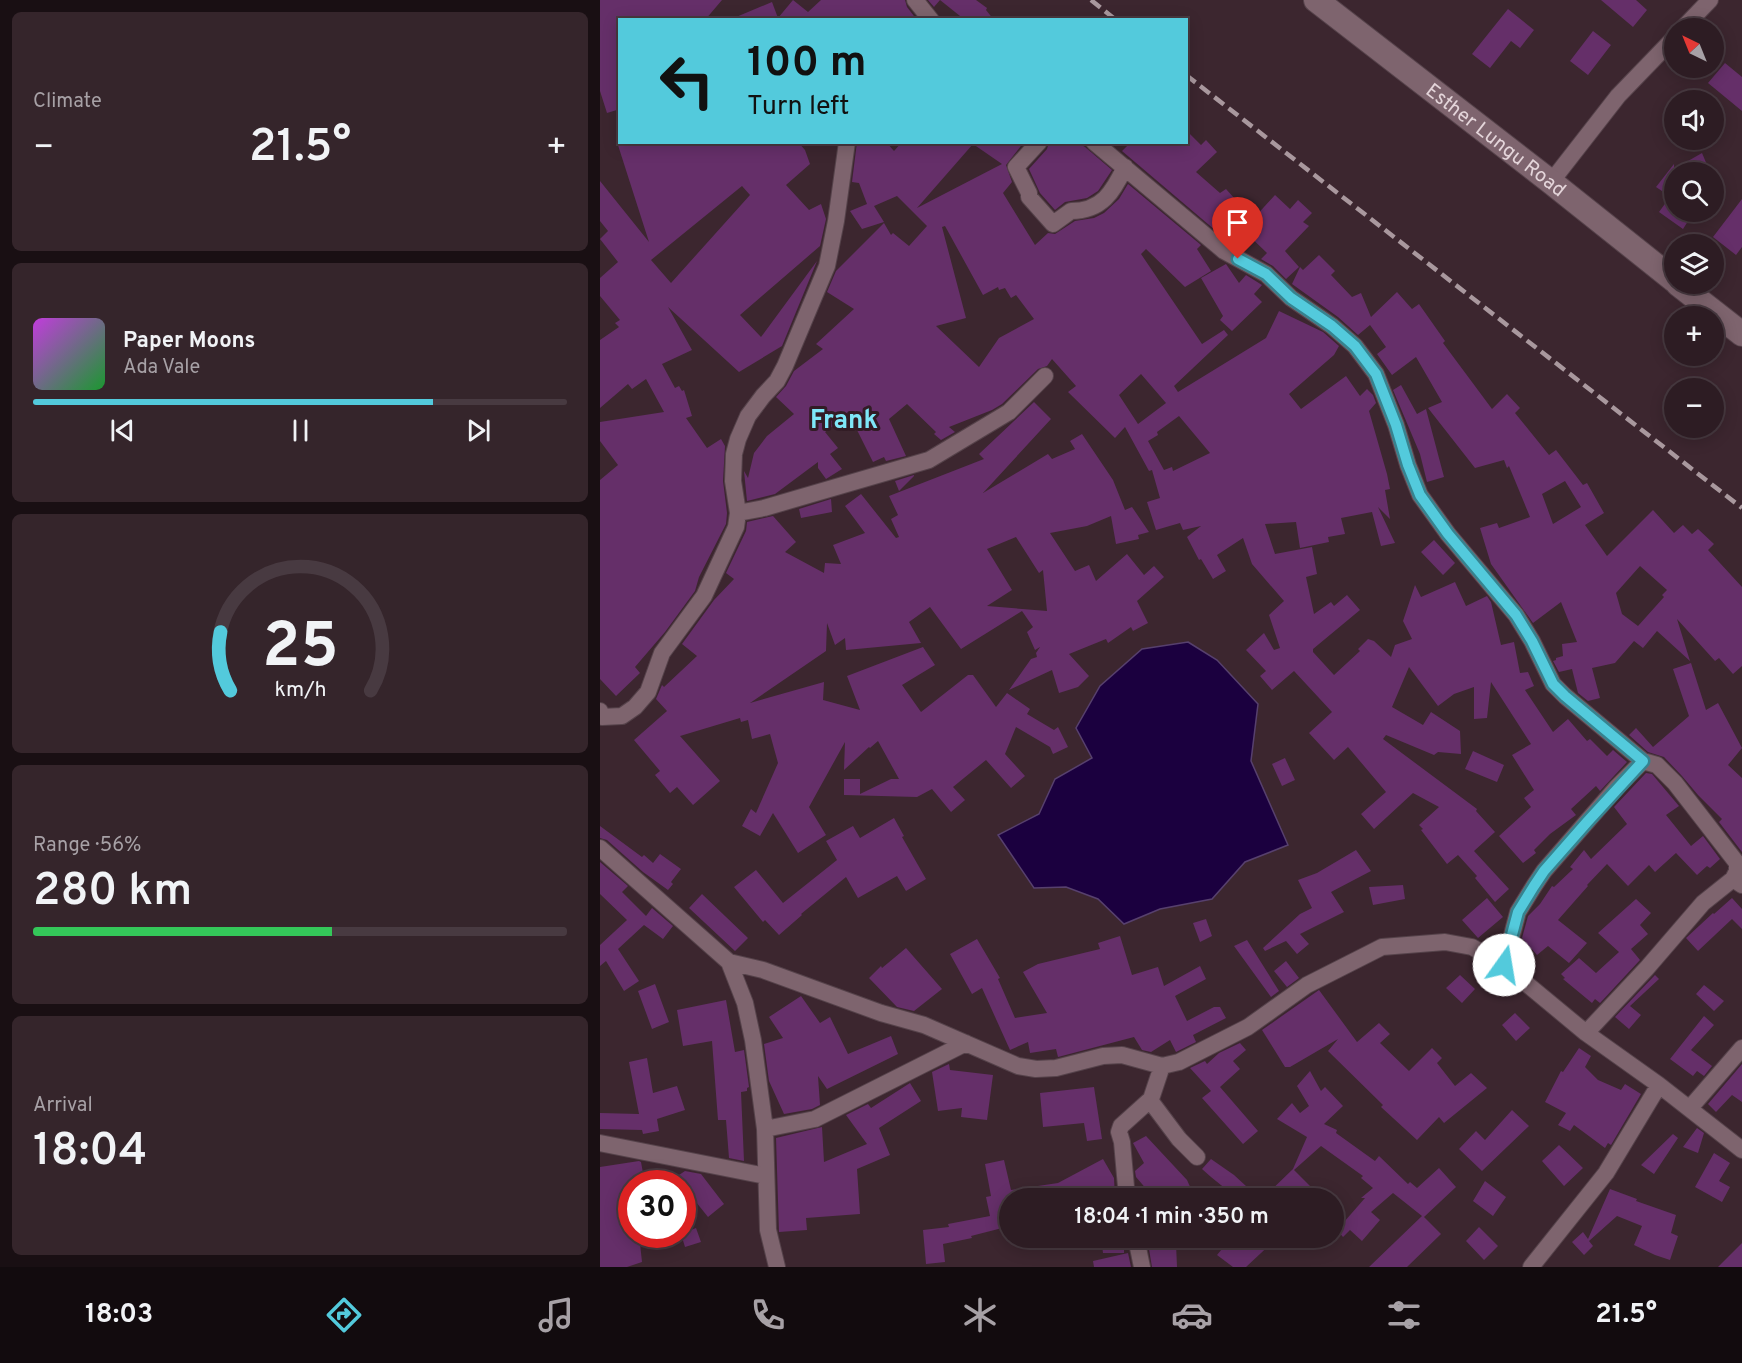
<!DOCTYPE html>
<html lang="en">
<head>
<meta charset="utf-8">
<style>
  body { margin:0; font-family:Overpass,sans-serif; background:#35252b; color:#f1f3f6; height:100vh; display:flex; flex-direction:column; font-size:22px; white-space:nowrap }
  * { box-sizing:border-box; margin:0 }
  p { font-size:20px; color:#a7a1a6 }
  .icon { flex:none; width:33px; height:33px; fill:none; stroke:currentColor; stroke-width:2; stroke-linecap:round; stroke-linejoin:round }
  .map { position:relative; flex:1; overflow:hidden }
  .drawer { display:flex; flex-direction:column; gap:12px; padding:12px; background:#190f13; width:600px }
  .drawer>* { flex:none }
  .banner { position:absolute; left:18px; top:18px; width:570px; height:126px; border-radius:0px; box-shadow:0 3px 15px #0003,0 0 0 2px #483a41; background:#53cadc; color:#111; overflow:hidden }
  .needle { width:39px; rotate:317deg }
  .fabs { position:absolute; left:1064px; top:18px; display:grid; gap:12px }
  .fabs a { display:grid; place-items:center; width:60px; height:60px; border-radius:50%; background:#2d1c23; box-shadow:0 3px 15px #0003,0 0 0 2px #483a41; font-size:30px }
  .speed { position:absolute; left:18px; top:1170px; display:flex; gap:12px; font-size:30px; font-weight:700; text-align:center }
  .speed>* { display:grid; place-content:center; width:78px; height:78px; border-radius:50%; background:#2d1c23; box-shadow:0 3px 15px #0003,0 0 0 2px #483a41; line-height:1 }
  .speed .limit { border:9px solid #d22; background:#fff; color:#111 }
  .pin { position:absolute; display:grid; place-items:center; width:51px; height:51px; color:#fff; margin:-62px -26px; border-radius:50% 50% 50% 0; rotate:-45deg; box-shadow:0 0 6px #0007 }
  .pin .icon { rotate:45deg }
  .me { position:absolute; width:66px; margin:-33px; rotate:13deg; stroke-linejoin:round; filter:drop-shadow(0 0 4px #0008) }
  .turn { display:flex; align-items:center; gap:21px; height:126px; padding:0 30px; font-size:27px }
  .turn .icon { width:78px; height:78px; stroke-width:2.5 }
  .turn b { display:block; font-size:42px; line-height:51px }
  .big { font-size:45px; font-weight:600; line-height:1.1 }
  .drawer .card { flex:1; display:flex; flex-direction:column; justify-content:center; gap:9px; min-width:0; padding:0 21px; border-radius:9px; background:#35252b }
  .drawer .dial { align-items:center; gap:0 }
  .dial svg { height:156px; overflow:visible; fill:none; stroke:#483a41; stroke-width:7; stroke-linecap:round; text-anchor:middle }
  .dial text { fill:#f1f3f6; stroke:none }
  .song { display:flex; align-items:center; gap:18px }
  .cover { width:72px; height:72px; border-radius:9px; background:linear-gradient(135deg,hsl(290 70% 55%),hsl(130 70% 35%)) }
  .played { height:6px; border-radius:3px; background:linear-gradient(90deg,#53cadc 75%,#483a41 75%) }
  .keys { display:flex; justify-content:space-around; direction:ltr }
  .heat { display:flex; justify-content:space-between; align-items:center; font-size:33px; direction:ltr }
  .charge { height:9px; border-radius:4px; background:linear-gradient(90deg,#34c759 56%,#483a41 0) }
  .trip { position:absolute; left:399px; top:1188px; width:345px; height:60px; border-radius:30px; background:#2d1c23; box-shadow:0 3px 15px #0003,0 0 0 2px #483a41; font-weight:600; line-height:60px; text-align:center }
  .tab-bar { display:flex; height:96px; justify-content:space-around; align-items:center; background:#120b0e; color:#a7a1a6 }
  .tab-bar .icon { width:42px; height:42px }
  .tab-bar .selected { color:#53cadc }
  .tab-bar b { font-size:27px; color:#f1f3f6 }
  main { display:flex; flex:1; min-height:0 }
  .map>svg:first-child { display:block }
</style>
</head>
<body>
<main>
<section class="drawer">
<div class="card"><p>Climate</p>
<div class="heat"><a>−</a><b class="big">21.5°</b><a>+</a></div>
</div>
<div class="card">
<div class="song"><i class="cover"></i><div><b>Paper Moons</b><p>Ada Vale</p></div></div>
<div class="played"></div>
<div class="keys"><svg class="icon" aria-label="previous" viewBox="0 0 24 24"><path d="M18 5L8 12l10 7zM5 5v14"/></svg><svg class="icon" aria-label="pause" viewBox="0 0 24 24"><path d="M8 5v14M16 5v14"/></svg><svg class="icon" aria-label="next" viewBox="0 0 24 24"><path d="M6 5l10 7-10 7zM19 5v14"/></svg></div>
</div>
<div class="card dial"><svg viewBox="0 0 100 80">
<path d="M14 69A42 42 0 1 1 86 69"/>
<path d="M14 69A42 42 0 0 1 9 39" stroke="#53cadc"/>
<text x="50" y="56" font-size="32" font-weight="700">25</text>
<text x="50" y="72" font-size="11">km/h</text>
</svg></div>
<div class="card"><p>Range · 56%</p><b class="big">280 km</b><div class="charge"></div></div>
<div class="card"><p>Arrival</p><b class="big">18:04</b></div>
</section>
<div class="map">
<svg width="1142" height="1267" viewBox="0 0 1142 1267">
  <rect width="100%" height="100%" fill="#3c262f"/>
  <path fill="#1b003f" stroke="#57406e" stroke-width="1.5" d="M588,642L617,660L658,704L651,761L688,845L645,862L612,899L560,909L524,924L498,899L466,887L434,888L398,835L439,814L455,779L492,758L476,728L500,686L542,649Z"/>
  <path fill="#652f69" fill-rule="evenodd" d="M0,0H122L105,20H20V109L7,113L0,91Z
    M193,0L208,12L221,0H305L307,7L317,20H129L172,2L178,18Z
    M328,0H376L387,8L386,10L394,20H365L340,0L334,7Z
    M1001,0H1036L1047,10L1033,27Z
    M908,9L934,30L920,48L911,41L890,68L872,54Z
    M993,31L1011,45L988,75L970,61Z
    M1125,63L1142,77V111L1108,83Z
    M586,130L601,145L606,140L617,152L596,172L620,193L626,189L653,219L675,195L690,209L698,200L712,213L703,222L709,226L685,251L699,267L686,279L673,266L661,259L667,253L640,227L633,235L622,223L615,230L522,151L531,142H586Z
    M17,142H198L205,150L210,164L186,185L209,210L221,204L226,219L220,246L140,315L161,337L217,261L182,346L139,372L68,307L92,350L62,364L75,388L79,386L82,391L84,390L92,416L86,418L107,448L121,439L125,446L123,481L127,513L126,524L99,577L95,591L65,632L35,667L40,673L16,696L0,679V480L18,465L0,441V422L64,412L46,379L32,389L28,384L0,408V340L19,327L15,323L20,320L0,296V278L18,262L0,239L8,231L0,221V181L49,242ZM142,186L150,195L71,283L51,260Z
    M257,142H286L294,151L302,142H424L406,165L412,182L403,193L435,245L448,233L455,234L475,221L494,218L504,213L519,199L528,184L601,245L597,249L611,271L585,287L546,249L541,254L602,344L624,330L628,335L574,386L578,392L666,338L679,311L723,332L739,346L734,355L689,394L701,409L746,376L760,396L767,389L773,395L776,403L769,411L787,474L790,489L785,490L790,519L778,507L795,543L781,546L772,512L741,518L745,534L728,537L729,542L700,548L696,522L665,524L675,554L712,547L717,574L706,577L714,614L731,602L734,606L747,595L760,610L713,649V652L734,675L760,651L758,649L768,639L774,641L791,657L795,645L812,639L803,621L815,585L821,597L855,582L866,606L887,596L891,602L901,645L914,642L920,673L928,672L934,686L925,690L953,732L968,719L987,741L990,739L1007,756L1013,750L1027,762L1000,791L996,786L971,809L976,815L950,834L934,850L936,853L923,863L899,836L931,807L924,798L934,790L912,755L931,744L891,682L887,718L874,719V687L854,694L838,706L809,667L792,707L823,725L831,712L860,731L861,754L838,752L834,755L786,735L783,739L877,809L876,811L895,832L874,851L909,889L895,902L875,878L877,876L858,855L847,864L821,830L823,829L819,825L839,807L813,793L774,829L761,814L786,792L748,747L734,760L709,733L732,712L694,671L672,690L660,676L666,671L646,650L664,633L674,650L680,648L669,615L684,601L652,564L643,538L617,555L626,571L613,579L601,559L599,560L587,537L601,526L583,530L580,523L556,530L547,502L560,498L552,470L549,471L525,427L515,438L468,392L476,386L452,359L447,366L438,369L402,404L392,410L349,427L355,432L341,440L334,434L336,432L307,404L289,419L306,456L286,461L284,457L273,462L249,414L225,432L238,448L230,454L242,469L226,479L218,468V462L175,494L147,501L144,471L148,478L154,453L167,436L194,414L176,397L186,386L194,371L223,349L216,344L254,309L227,292L236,271L284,223L291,235L293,233L309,246L327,226L297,196L274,206L284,222L262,229L250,211L267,204L259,183L252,182ZM373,144L402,164L317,208ZM345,226L383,295L398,287L399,290L405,288L411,298L416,295L434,319L399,338L379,367L336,326L366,318L342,227ZM541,374L566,403L538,424L519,395ZM579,416L610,453L573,471L572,467L564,470L548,441L558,435L557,432Z
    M449,142H477L485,147L512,170L498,191L487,198L465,202L455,210L440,193L429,169L447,149Z
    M1102,153L1110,172H1074V199L1056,187L1074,164V169Z
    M1142,199V247L1136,255L1113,237Z
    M1067,201L1074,207V212H1081L1090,218L1083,229L1059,212Z
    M719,255L735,271L731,275L752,297L761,293L771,317L797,292L812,309L819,304L845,341L843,343L892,409L907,394L920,408L915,413L949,455L956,450L983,485L987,483L1004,513L985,525L1007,556L1053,510L1074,533L1083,525L1092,534L1098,529L1114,544L1108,550L1142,587V666L1133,674L1119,658L1115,661L1077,619L1090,661L1057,631L1043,648L1034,641L1015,663L992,668L1000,698L988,701L978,693L972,669L959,672L953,661L956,660V658L963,656L962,644L977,642L961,602L933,623L891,564L880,528L897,523L899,528L930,517L909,466L907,468L904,460L875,468L828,408L842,402L816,357L792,375L777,354L786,347L770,325L758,335L738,317L692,284L700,267L703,270ZM965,481L981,507L953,524L942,494ZM1040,566L1067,590L1062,595L1064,597L1038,626L1022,614L1016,593Z
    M626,264L639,283L646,275L662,285L654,294L662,302L632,331L620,320L623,316L601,278Z
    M801,385L817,414L826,409L844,477L827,482L820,454L793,390Z
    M434,402L451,419L383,493L448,454L452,459L475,449L470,441L482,434L513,480L525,510L532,507L549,532L538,535L539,539L516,544L511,516L487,526L450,533L475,571L489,565L496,581L527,554L544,575L554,566L564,577L537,601L548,623L533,631L531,627L508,643L506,639L469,654L489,676L478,687L459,693L452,670L409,690L431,659L437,657L436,653L440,647L435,650L427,632L433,627L422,611L361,649L330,607L309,622L321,643L246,650L245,638L235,645L227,623L226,651L150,703L224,682L223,700L260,710L247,676L323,647L335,665L302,685L321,712L368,675H373L396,707L407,693L430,709L427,714L454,730L458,727L468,747L453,754L450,747L416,727L405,754L425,776L411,788L386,760L353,787L365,800L351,812L332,789L317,797L244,795V779H260V794L291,779H299L278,741L270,748L269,747L244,770L245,742L209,807L226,835L198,853L173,813L160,836L142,826L151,809L156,813L178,763L170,734L152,739L148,720L141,722L140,718L80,736L120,781L93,805L77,787L70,793L55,775L60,771L34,740L67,711L56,699L62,685L64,687L97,656L82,644L114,600L134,579L126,573L146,531L147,522L173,516L196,542L185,552L224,573L225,563L241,564L233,545L265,533L245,506L261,494L296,538L299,537L291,519L298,515L289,496L384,459L379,454ZM416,537L439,573L443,570L447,611L387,606L412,590L387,549Z
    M314,475V476L299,491L295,481Z
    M231,499L232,512L201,518L199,509Z
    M834,540L855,563L843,575L821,552Z
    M1091,663L1106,710L1118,703L1142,748L1128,765L1142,778V852L1119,822L1122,819L1098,795L1082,776L1064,757L1048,752L1029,735L1036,728L1053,747L1089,716L1073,669Z
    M873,751L904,765L897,782L865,769Z
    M685,758L695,780L682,786L672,764Z
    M1046,773L1052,774L1079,806L1066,815L1091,846L1103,836L1120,859L1110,868L1107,866L1097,875L1076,853L1055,872L1049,865L1028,886L1007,864L987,885L988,886L958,920L987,943L969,963L948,946L937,955L922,938L928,916L940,904L952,886L954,887L973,869L970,867L984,850L991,859L1027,824L1014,807Z
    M294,818L304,836L302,837L326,879L306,891L297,876L258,898L246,877L201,914L202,915L179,935L165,920L163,922L134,887L156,870L183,903L237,860L226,841L253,826L260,838Z
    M0,826L42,857L44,855L53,863L60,854L81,869L71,882L73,884L68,890L43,872L7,840L0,838Z
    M756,850L771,871L731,892L744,912L700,934L709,944L697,954L686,941L665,951L663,948L700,914L712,908L698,880L717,873Z
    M0,862L28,886L22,892L46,916L52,908L73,926L63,939L44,925L18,949L39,981L24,991L6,961L0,966V945L27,920L0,894Z
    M803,885L805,899L773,905L769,887Z
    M102,894L148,938L135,951L89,908Z
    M887,898L903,917L878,938L862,920Z
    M1132,898L1142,909V929L1132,919L1098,951L1086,938L1113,913L1114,914Z
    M1036,899L1051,913L1040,925L1048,934L1031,949L1040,960L1000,1003L995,999L992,1003L963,979L965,978L961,974L979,958L996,973L1019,952L998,933Z
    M606,919L612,936L600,942L593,923Z
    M520,936L532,975L558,967L564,986L600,966L606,979L575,996L587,1021L614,1007H620L626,1018L593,1035L596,1042L576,1052L570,1040L551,1052L542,1050L534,1037L458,1057L456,1049L430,1053L428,1042L410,1050L382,988L372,994L350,954L377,939L400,978L398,979L415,1018L447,1013L423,972L438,964L500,949L498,943Z
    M647,940L679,991L671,997L634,946Z
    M306,948L342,989L314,1011L297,1007L269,978L281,966L282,968Z
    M686,961L699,978L687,987L674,971Z
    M860,975L875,989L862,1003L846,988Z
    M1055,975L1059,979L1030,1006L1041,1015L1029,1029L1015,1017Z
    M55,984L69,1022L52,1029L38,991Z
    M1104,985L1124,1001L1114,1011L1096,994Z
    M719,990L757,1042L779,1023L790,1034L780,1043L809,1071L832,1048L842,1058L837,1063L855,1086L871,1073L887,1088L844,1123L839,1117L817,1140L781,1107L783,1105L728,1051L738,1039L690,1067H685L662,1030Z
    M201,996L220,1023L230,1017L248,1054L291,1036L298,1054L227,1089L218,1076L220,1105L212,1109L184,1114L169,1081L164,1044L183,1038L169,1017Z
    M126,1000L135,1052L144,1050L149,1087L147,1088V1091L141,1092L144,1161L129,1158L126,1120H118L112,1041L83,1046L77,1010Z
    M915,1013L930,1028L916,1041L902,1025Z
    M1104,1016L1114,1025L1091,1050L1112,1066L1104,1076L1097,1071L1093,1076L1070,1059Z
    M640,1043L646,1050L633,1061L640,1069L620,1087L658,1131L643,1144L602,1098L611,1091L590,1068L605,1061L607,1064L619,1053Z
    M979,1048L991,1056L985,1067L998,1080L1021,1090L1025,1084L1041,1094L1011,1145L1008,1143L1005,1148L974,1125L970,1131L958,1125L966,1113L945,1102L961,1071L963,1072Z
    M47,1058L53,1093L77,1086L85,1110L57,1119L59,1131L43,1134L42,1130L0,1129V1113L39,1114L29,1062Z
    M349,1064L350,1070L393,1075L387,1120L361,1117L362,1108L338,1111L332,1072Z
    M1142,1064V1102L1132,1095L1116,1112L1108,1104Z
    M710,1071L721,1091L725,1087L743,1106L724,1124L737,1130L736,1133L775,1161L779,1156L808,1184L810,1182L817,1188L839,1168L856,1187L824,1217L841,1234L807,1267H769L822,1216L793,1193L771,1212L780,1220L762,1241L750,1230L743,1237L737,1230L765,1198H761L773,1188L761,1178L763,1176L721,1146L694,1170L722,1198H663L693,1169L707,1137L677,1119L692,1103L700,1113L709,1106L697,1086Z
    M310,1083L321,1101L279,1128L290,1155L257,1169L260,1214L206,1218L207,1230L179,1232L176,1138L222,1127L224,1162L267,1144L246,1115L268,1104L271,1108Z
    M494,1087L502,1139L487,1141L484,1123L443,1127L440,1093Z
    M912,1110L929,1126L882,1171L859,1149L876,1131L885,1140Z
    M1097,1128L1104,1133L1098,1153L1083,1147Z
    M1073,1134L1078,1138L1054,1174L1041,1165Z
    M546,1136L587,1180L592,1191L577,1198H554L536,1177L535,1171L544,1163L533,1143Z
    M959,1145L983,1168L964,1186L942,1161Z
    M1114,1153L1130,1163L1119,1181L1130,1187L1122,1202L1095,1187Z
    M503,1159L514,1178L515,1198H410V1226L371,1236L372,1238L343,1244L345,1262L326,1264L323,1230L349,1227L348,1224L390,1216L386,1197L391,1196L385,1164L404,1160L411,1190L458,1183Z
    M611,1159L634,1175L659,1198H637L611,1177L602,1169Z
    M39,1161L41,1162L45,1184H32V1234H39L42,1262L27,1267H0V1167Z
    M85,1171L101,1174L124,1204L108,1217L76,1177Z
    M885,1181L906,1197L893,1216L873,1201Z
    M1010,1189L1037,1199L1036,1201L1076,1215L1071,1233L1078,1236L1070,1260L1055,1255L1034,1245L1042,1226L1017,1216L989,1241L993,1246L984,1255L972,1242L983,1232L988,1239Z
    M879,1227L898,1246L884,1260L866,1241Z
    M96,1228L101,1242L85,1247L81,1234Z
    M501,1238H524V1253H503Z
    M631,1238H677L646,1267H633L617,1255Z
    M576,1243L577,1267H552L549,1249Z
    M1142,1243V1267H1118Z
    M528,1253L531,1267H494L493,1261Z"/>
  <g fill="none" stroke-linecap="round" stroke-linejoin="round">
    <g stroke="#55424a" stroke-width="18">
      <path id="street" d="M315,0L331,20
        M1083,28L1110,0
        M439,142L416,167L429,193V197L453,224L471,211C502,211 513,192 525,167
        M494,142L624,251L666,274L691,298L732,326L755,346L776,374L796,425L808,465L820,495L848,534L916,615L932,641L953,684L965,696L1043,761
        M951,182L1018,96L1074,38
        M138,513L164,508L329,460L409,412L445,376
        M0,711L2,717L22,716L35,707L48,692L62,653L104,596L136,527L138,513L133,481L134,454L138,439L148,416L163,396L177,381L185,366L227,266L236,221L247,142
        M0,848L129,962L145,1003L153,1040L165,1129L168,1230L177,1267
        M129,962L163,970L281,1013L324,1025L418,1066L436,1069L456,1068L503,1056L522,1055L562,1066L579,1062L648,1027L707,985L782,947L845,942L872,947L904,965L986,1033L1059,1085L1142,1150
        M904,965L918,912L934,886L944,871L1017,787L1043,761L1057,765L1075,783L1137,863V871L1133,879
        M986,1033L1047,968L1103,903L1133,879L1142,885
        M562,1066L551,1099L552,1103L579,1139L597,1157
        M1090,1108L1142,1048
        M165,1129L215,1119L366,1043
        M0,1143L166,1176
        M527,1198L522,1142L519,1132L521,1126L551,1099
        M536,1238L542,1267
        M931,1267L1006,1173L1059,1085"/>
    </g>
    <g stroke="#55424a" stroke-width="26">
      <g id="secondary">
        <path id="s1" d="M716,0L951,182L1074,280"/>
        <path d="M1078,284L1142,334"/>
      </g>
    </g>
    <use href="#street" stroke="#7e646e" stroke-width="16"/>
    <use href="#secondary" stroke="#7e646e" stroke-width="24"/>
    <path stroke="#a9989e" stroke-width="4.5" stroke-dasharray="12 6" stroke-linecap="butt" d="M491,0L516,20
      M586,75L1142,508"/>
  </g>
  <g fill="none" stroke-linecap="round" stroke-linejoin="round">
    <g stroke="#36838f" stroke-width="15">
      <path id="route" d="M638,259L666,274L691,298L732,326L755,346L776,374L796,425L808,465L820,495L848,534L916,615L932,641L953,684L965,696L1043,761L988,821L944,871L934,886L918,912L904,965"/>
    </g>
    <use href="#route" stroke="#53cadc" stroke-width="10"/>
  </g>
  <g text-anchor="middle" stroke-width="6" stroke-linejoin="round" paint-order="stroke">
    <g font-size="20" fill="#e4d5da" stroke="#321c25">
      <text dy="7" stroke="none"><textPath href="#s1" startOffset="228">Esther Lungu Road</textPath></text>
    </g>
    <g font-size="26" font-weight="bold" fill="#7ee7f8" stroke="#321c25">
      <text x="244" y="428">Frank</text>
    </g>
  </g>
</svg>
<div class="fabs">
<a><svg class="needle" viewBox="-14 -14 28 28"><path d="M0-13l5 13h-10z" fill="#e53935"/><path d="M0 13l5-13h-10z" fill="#a7a1a6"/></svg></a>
<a><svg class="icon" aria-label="sound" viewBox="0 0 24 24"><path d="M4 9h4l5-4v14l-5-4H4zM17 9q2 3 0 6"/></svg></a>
<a><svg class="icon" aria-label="search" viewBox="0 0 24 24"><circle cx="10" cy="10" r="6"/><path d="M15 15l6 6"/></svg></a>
<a><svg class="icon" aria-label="layers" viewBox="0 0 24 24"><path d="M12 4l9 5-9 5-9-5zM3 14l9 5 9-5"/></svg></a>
<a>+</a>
<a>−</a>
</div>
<div class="speed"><div class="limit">30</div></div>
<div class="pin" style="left:638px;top:259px;background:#d93025"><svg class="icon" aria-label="arrive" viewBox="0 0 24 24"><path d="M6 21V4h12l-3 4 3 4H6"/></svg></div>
<svg class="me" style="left:904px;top:965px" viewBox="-20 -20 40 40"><circle r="19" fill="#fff"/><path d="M0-13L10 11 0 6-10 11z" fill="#53cadc"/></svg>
<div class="trip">18:04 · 1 min · 350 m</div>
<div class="banner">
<div class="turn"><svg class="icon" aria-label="left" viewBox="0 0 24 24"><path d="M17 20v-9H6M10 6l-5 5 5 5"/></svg><div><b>100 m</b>Turn left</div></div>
</div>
</div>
</main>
<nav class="tab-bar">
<b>18:03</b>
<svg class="icon selected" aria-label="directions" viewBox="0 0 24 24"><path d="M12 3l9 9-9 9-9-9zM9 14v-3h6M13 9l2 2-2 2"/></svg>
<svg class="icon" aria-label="music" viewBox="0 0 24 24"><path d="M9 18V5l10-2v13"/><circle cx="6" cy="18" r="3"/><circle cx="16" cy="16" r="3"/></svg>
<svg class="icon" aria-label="phone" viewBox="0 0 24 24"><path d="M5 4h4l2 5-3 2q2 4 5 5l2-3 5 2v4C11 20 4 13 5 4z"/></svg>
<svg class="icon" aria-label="climate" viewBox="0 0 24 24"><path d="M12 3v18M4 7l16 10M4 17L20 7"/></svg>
<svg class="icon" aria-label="car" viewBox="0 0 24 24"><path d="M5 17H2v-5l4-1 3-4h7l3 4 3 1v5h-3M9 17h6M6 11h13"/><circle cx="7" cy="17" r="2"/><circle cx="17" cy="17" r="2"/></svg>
<svg class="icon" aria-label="filters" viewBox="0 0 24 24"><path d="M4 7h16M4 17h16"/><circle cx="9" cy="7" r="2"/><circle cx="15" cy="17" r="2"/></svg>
<b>21.5°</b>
</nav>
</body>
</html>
